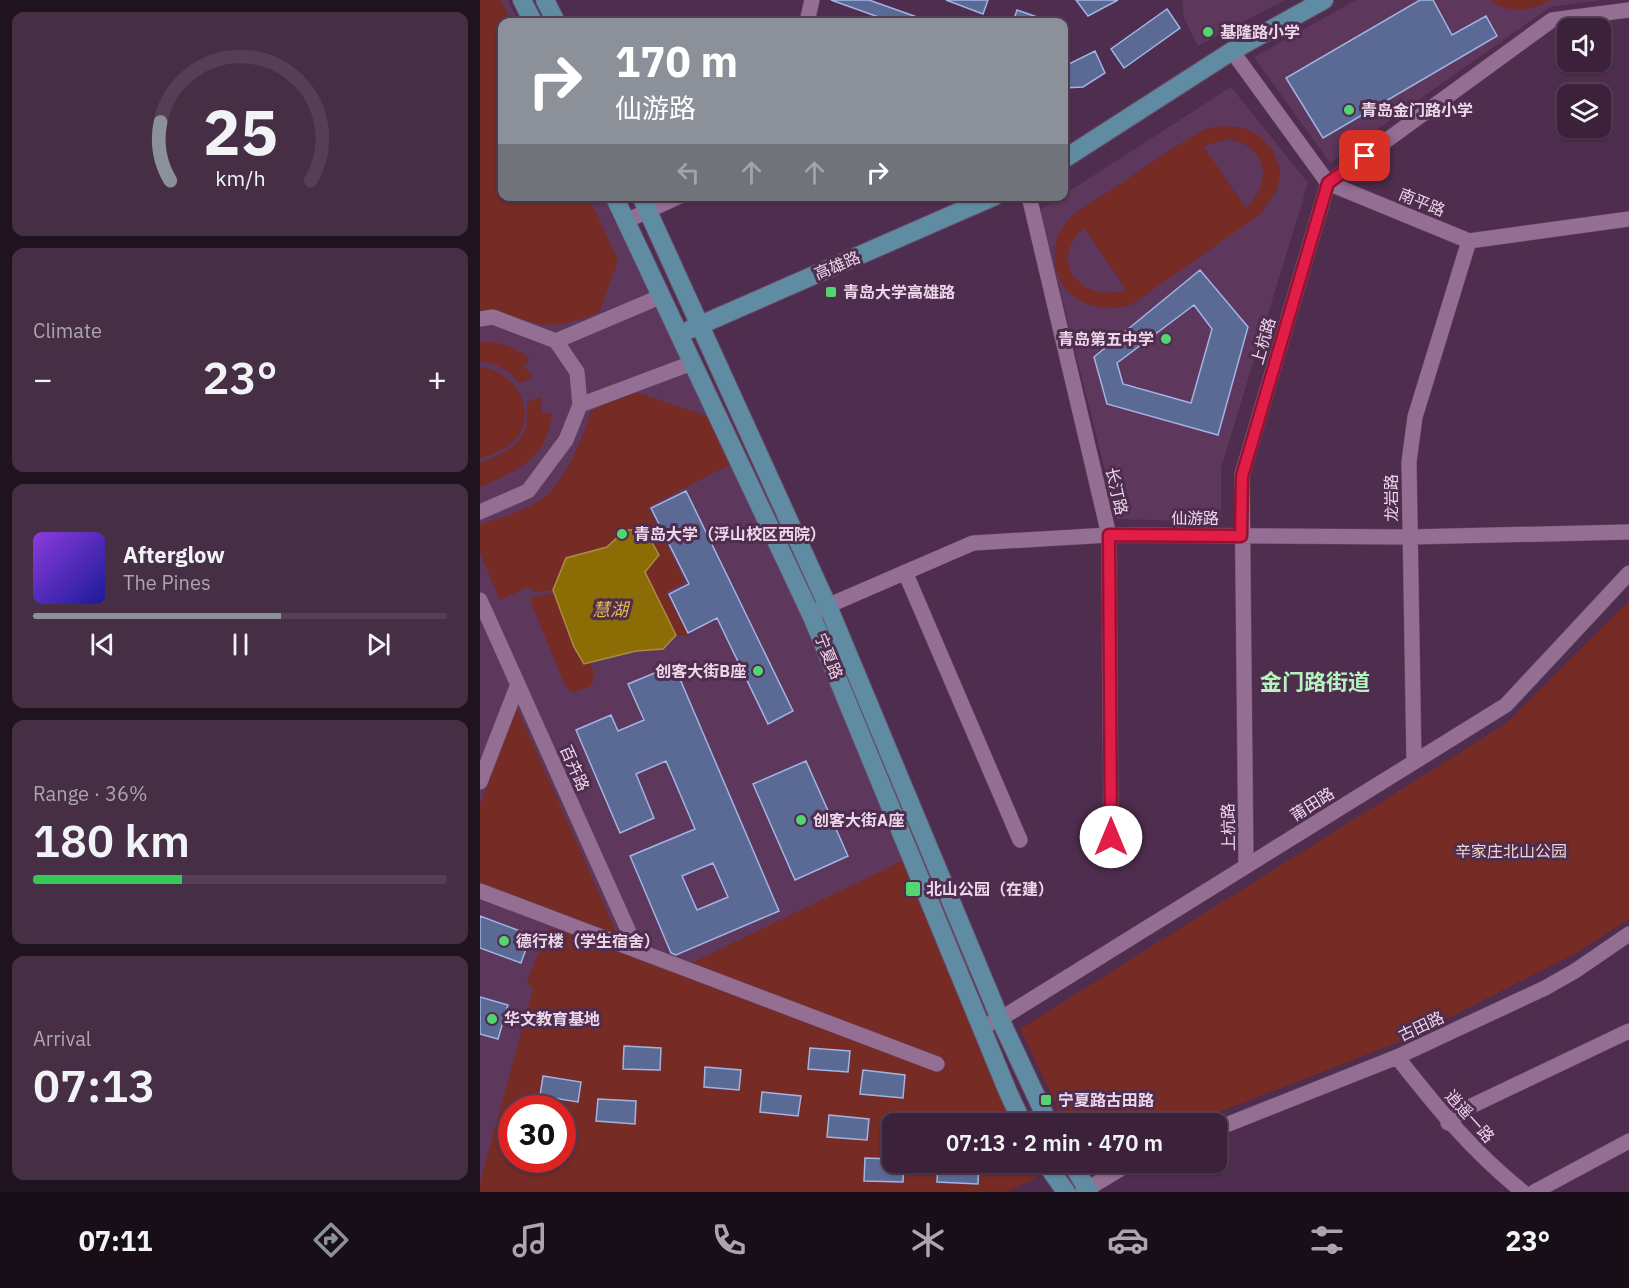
<!DOCTYPE html>
<html lang="en">
<head>
<meta charset="utf-8">
<style>
  body { margin:0; font-family:"IBM Plex Sans","Noto Sans SC",sans-serif; background:#462f45; color:#f1f3f6; height:100vh; display:flex; flex-direction:column; font-size:22px; white-space:nowrap }
  * { box-sizing:border-box; margin:0 }
  p { font-size:20px; color:#aca4af }
  .icon { flex:none; width:33px; height:33px; fill:none; stroke:currentColor; stroke-width:2; stroke-linecap:round; stroke-linejoin:round }
  .map { position:relative; flex:1; overflow:hidden }
  .sheet { display:flex; flex-direction:column; gap:12px; padding:12px; background:#201320; width:480px }
  .sheet>* { flex:none }
  .hud { position:absolute; left:18px; top:18px; width:570px; height:183px; border-radius:12px; box-shadow:0 2px 4px #0004,0 0 0 2px #543f54; background:#8c9099; color:#fff; overflow:hidden }
  .fabs { position:absolute; left:1077px; top:18px; display:grid; gap:12px }
  .fabs a { display:grid; place-items:center; width:54px; height:54px; border-radius:12px; background:#3b223a; box-shadow:0 2px 4px #0004,0 0 0 2px #543f54; font-size:30px }
  .speed { position:absolute; left:18px; top:1095px; display:flex; gap:12px; font-size:30px; font-weight:700; text-align:center }
  .speed>* { display:grid; place-content:center; width:78px; height:78px; border-radius:50%; background:#3b223a; box-shadow:0 2px 4px #0004,0 0 0 2px #543f54; line-height:1 }
  .speed .limit { border:9px solid #d22; background:#fff; color:#111 }
  .pin { position:absolute; display:grid; place-items:center; width:51px; height:51px; color:#fff; margin:-26px; border-radius:12px; box-shadow:0 3px 9px #0006 }
  .me { position:absolute; width:66px; margin:-33px; rotate:0deg; stroke-linejoin:round; filter:drop-shadow(0 0 4px #0008) }
  .turn { display:flex; align-items:center; gap:21px; height:126px; padding:0 18px; font-size:27px }
  .turn .icon { width:78px; height:78px; stroke-width:2.5 }
  .turn b { display:block; font-size:42px; line-height:51px }
  .lanes { display:flex; align-items:center; height:57px; padding:0 18px; background:#0003; justify-content:center; gap:30px; direction:ltr }
  .lanes .off { opacity:.35 }
  .big { font-size:45px; font-weight:600; line-height:1.1 }
  .sheet .tile { flex:1; display:flex; flex-direction:column; justify-content:center; gap:9px; min-width:0; padding:0 21px; border-radius:12px; background:#462f45 }
  .sheet .dial { align-items:center; gap:0 }
  .dial svg { height:156px; overflow:visible; fill:none; stroke:#543f54; stroke-width:7; stroke-linecap:round; text-anchor:middle }
  .dial text { fill:#f1f3f6; stroke:none }
  .song { display:flex; align-items:center; gap:18px }
  .cover { width:72px; height:72px; border-radius:9px; background:linear-gradient(135deg,hsl(270 70% 55%),hsl(240 70% 35%)) }
  .played { height:6px; border-radius:3px; background:linear-gradient(90deg,#8c9099 60%,#543f54 60%) }
  .keys { display:flex; justify-content:space-around; direction:ltr }
  .heat { display:flex; justify-content:space-between; align-items:center; font-size:33px; direction:ltr }
  .charge { height:9px; border-radius:4px; background:linear-gradient(90deg,#34c759 36%,#543f54 0) }
  .trip { position:absolute; left:402px; top:1113px; width:345px; height:60px; border-radius:12px; background:#3b223a; box-shadow:0 2px 4px #0004,0 0 0 2px #543f54; font-weight:600; line-height:60px; text-align:center }
  .tab-bar { display:flex; height:96px; justify-content:space-around; align-items:center; background:#180e17; color:#aca4af }
  .tab-bar .icon { width:42px; height:42px }
  .tab-bar .current { color:#8c9099 }
  .tab-bar b { font-size:27px; color:#f1f3f6 }
  main { display:flex; flex:1; min-height:0 }
  .map>svg:first-child { display:block }
</style>
</head>
<body>
<main>
<section class="sheet">
<div class="tile dial"><svg viewBox="0 0 100 80">
<path d="M14 69A42 42 0 1 1 86 69"/>
<path d="M14 69A42 42 0 0 1 9 39" stroke="#8c9099"/>
<text x="50" y="56" font-size="32" font-weight="700">25</text>
<text x="50" y="72" font-size="11">km/h</text>
</svg></div>
<div class="tile"><p>Climate</p>
<div class="heat"><a>−</a><b class="big">23°</b><a>+</a></div>
</div>
<div class="tile">
<div class="song"><i class="cover"></i><div><b>Afterglow</b><p>The Pines</p></div></div>
<div class="played"></div>
<div class="keys"><svg class="icon" aria-label="previous" viewBox="0 0 24 24"><path d="M18 5L8 12l10 7zM5 5v14"/></svg><svg class="icon" aria-label="pause" viewBox="0 0 24 24"><path d="M8 5v14M16 5v14"/></svg><svg class="icon" aria-label="next" viewBox="0 0 24 24"><path d="M6 5l10 7-10 7zM19 5v14"/></svg></div>
</div>
<div class="tile"><p>Range · 36%</p><b class="big">180 km</b><div class="charge"></div></div>
<div class="tile"><p>Arrival</p><b class="big">07:13</b></div>
</section>
<div class="map">
<svg width="1149" height="1192" viewBox="0 0 1149 1192">
  <rect width="100%" height="100%" fill="#4f2d4e"/>
  <path fill="#5d375c" fill-rule="evenodd" d="M0,0H28L39,22H22V196L123,197L317,604L424,860L412,1162L555,1163L561,1175L537,1185L198,1156L0,1192ZM32,1108H82V1160H32Z
    M702,0H805L718,46L704,18Z
    M876,0H1121L1070,7L850,163L774,57Z
    M751,87L828,183L741,468V522L637,519L560,210Z"/>
  <path fill="#762b24" fill-rule="evenodd" d="M0,0H21L31,22H22V196L109,197L138,261L119,312C101,320 81,327 60,324C38,320 22,310 0,312Z
    M1010,0H1071C1048,12 1032,15 1010,0Z
    M743,126L764,128L780,136L792,149L800,168L798,188L779,215L651,305C631,311 608,309 591,294C569,274 569,238 591,217C602,206 619,198 633,189C663,169 693,147 725,129ZM748,139C788,146 793,181 766,208L723,146ZM604,228L646,289V290C602,304 566,261 604,228Z
    M0,342C20,342 34,346 50,359L43,366L53,377L40,383C29,371 17,362 0,362Z
    M0,367C35,370 61,413 33,442C24,451 11,454 0,459Z
    M153,391L229,417L251,464L168,507L205,582L186,592L209,636L196,635L165,572L179,555L145,530L127,547L86,558L73,590L55,592L48,587L20,600L0,553V525C21,517 51,510 68,494C90,471 101,441 111,411Z
    M61,397L62,413H72C67,459 38,470 0,487V463C32,450 51,442 47,402Z
    M74,593L94,647L104,664L110,663L114,673L112,685L93,693L85,685L50,600L52,597Z
    M1149,601V919L1096,953L929,1038L711,1123H585L540,1029L1027,723Z
    M36,706L137,934L0,882V805Z
    M424,860L538,1123L412,1124V1162L555,1163L561,1175L527,1192H0V1183L53,989L47,981L69,927L186,970L214,962ZM32,1108H82V1160H32Z"/>
  <path fill="#8c6d05" stroke="#a98c4a" stroke-width="1.5" d="M145,530H165L179,555L165,572L196,635L183,649L156,651L104,664L94,647L73,590L86,558L127,547Z"/>
  <path fill="#5a6a95" stroke="#a2b4e3" stroke-width="1.5" fill-rule="evenodd" d="M351,0H389L451,22H403L404,19Z
    M466,0H508L503,14Z
    M596,0H638L608,16Z
    M940,0H953L972,35L1006,16L1017,36L843,138L806,78Z
    M687,9L700,28L644,68L631,49Z
    M537,10L569,21V22H533Z
    M615,51L625,73L603,87L584,88V64L591,63Z
    M720,270L768,327L738,435L627,404L614,357ZM714,305L732,329L711,403L643,384L637,363Z
    M206,491L313,711L288,724L237,618L208,633L189,594L209,584L171,508Z
    M194,665L299,911L196,955L191,953L150,856L215,829L186,761L156,774L174,818L140,833L96,730L131,715L138,731L164,720L148,684ZM233,863L248,897L217,910L202,876Z
    M326,761L368,856L315,880L273,784Z
    M0,916L51,935L41,963L0,948Z
    M0,997L28,1005L18,1039L0,1034Z
    M144,1046L181,1048L180,1070L143,1069Z
    M330,1048L370,1051L368,1072L328,1069Z
    M225,1067L261,1070L259,1090L224,1087Z
    M383,1070L425,1075L423,1098L380,1094Z
    M63,1076L101,1082L98,1102L60,1096Z
    M282,1092L321,1096L318,1116L280,1112Z
    M118,1099L156,1101L155,1124L116,1121Z
    M421,1112L461,1114L460,1124H420Z
    M349,1115L389,1119L387,1140L347,1137Z
    M385,1158L412,1159V1162H424L423,1182L384,1181Z
    M458,1162H499L498,1184L457,1182Z"/>
  <g fill="none" stroke-linecap="round" stroke-linejoin="round">
    <g stroke="#684a66" stroke-width="16">
      <path id="minor" d="M327,22L332,0
        M752,51L848,183L989,241L1149,219
        M549,196L629,535L631,837
        M146,221L200,196
        M0,319L13,317L76,341L182,296
        M76,341L97,372L100,405
        M0,512L48,491L86,440L100,405L212,363
        M425,572L540,840
        M0,600L157,950
        M338,610L493,543L629,535L929,537L1149,532
        M934,762L929,462L935,417L989,241
        M0,782L38,684
        M766,866L762,475L848,183L1072,20L1149,10
        M0,891L457,1064
        M502,1027L520,1019L1026,705L1149,573
        M917,1057C958,1109 991,1150 1043,1192
        M968,1123L985,1109L1149,1031
        M736,1129L917,1057L1065,988L1095,971L1149,934
        M602,1192L652,1162
        M1054,1192L1149,1141"/>
    </g>
    <g stroke="#684a66" stroke-width="20">
      <path id="major" d="M42,0L53,22
        M65,0L76,22
        M584,159L752,51L844,0
        M134,196L333,619L528,1092L543,1124
        M161,196L350,611L520,1019L569,1124
        M211,329L515,196
        M565,1162L586,1192
        M591,1162L609,1192"/>
    </g>
    <use href="#minor" stroke="#956e93" stroke-width="15"/>
    <use href="#major" stroke="#5f8ca3" stroke-width="18"/>
  </g>
  <g fill="none" stroke-linecap="round" stroke-linejoin="round">
    <g stroke="#92132f" stroke-width="15">
      <path id="route" d="M631,837L629,535L761,536L762,476L848,183L885,156"/>
    </g>
    <use href="#route" stroke="#e11d48" stroke-width="10"/>
  </g>
  <g fill="#53d672" stroke="#4f2d4e" stroke-width="2">
    <circle cx="728" cy="32" r="6"/>
    <circle cx="869" cy="110" r="6"/>
    <rect x="345" y="286" width="12" height="12" rx="3"/>
    <circle cx="686" cy="339" r="6"/>
    <circle cx="142" cy="534" r="6"/>
    <circle cx="278" cy="671" r="6"/>
    <circle cx="321" cy="820" r="6"/>
    <rect x="425" y="881" width="16" height="16" rx="3"/>
    <circle cx="24" cy="941" r="6"/>
    <circle cx="12" cy="1019" r="6"/>
    <rect x="560" y="1094" width="12" height="12" rx="3"/>
  </g>
  <g text-anchor="middle" stroke-width="6" stroke-linejoin="round" paint-order="stroke">
    <g font-size="16" font-weight="bold" fill="#ecd6ea" stroke="#4f2d4e" text-anchor="start">
      <text x="740" y="38">基隆路小学</text>
      <text x="881" y="116">青岛金门路小学</text>
      <text x="363" y="298">青岛大学高雄路</text>
      <text x="674" y="345" text-anchor="end">青岛第五中学</text>
      <text x="154" y="540">青岛大学（浮山校区西院）</text>
      <text x="266" y="677" text-anchor="end">创客大街B座</text>
      <text x="333" y="826">创客大街A座</text>
      <text x="446" y="895">北山公园（在建）</text>
      <text x="36" y="947">德行楼（学生宿舍）</text>
      <text x="24" y="1025">华文教育基地</text>
      <text x="578" y="1106">宁夏路古田路</text>
    </g>
    <g font-size="16" fill="#ecd6ea" stroke="#4f2d4e">
      <text transform="translate(942 202) rotate(22)" y="6">南平路</text>
      <text transform="translate(357 265) rotate(-23)" y="6">高雄路</text>
      <text transform="translate(783 341) rotate(-74)" y="6">上杭路</text>
      <text transform="translate(637 491) rotate(77)" y="6">长汀路</text>
      <text transform="translate(911 498) rotate(-90)" y="6">龙岩路</text>
      <text x="715" y="524">仙游路</text>
      <text transform="translate(349 656) rotate(68)" y="6">宁夏路</text>
      <text transform="translate(95 768) rotate(66)" y="6">百卉路</text>
      <text transform="translate(832 804) rotate(-32)" y="6">莆田路</text>
      <text transform="translate(748 827) rotate(-91)" y="6">上杭路</text>
      <text transform="translate(941 1026) rotate(-25)" y="6">古田路</text>
      <text transform="translate(990 1116) rotate(48)" y="6">逍遥一路</text>
    </g>
    <g font-size="16" fill="#f2d4cf" stroke="#4f2d4e">
      <text x="1031" y="857">辛家庄北山公园</text>
    </g>
    <g font-size="18" font-style="italic" fill="#e3ba4b" stroke="#4f2d4e">
      <text x="130" y="616">慧湖</text>
    </g>
    <g font-size="22" font-weight="bold" fill="#b4f5bd" stroke="#4f2d4e">
      <text x="835" y="690">金门路街道</text>
    </g>
  </g>
</svg>
<div class="fabs">
<a><svg class="icon" aria-label="sound" viewBox="0 0 24 24"><path d="M4 9h4l5-4v14l-5-4H4zM17 9q2 3 0 6"/></svg></a>
<a><svg class="icon" aria-label="layers" viewBox="0 0 24 24"><path d="M12 4l9 5-9 5-9-5zM3 14l9 5 9-5"/></svg></a>
</div>
<div class="speed"><div class="limit">30</div></div>
<div class="pin" style="left:885px;top:156px;background:#d93025"><svg class="icon" aria-label="arrive" viewBox="0 0 24 24"><path d="M6 21V4h12l-3 4 3 4H6"/></svg></div>
<svg class="me" style="left:631px;top:837px" viewBox="-20 -20 40 40"><circle r="19" fill="#fff"/><path d="M0-13L10 11 0 6-10 11z" fill="#e11d48"/></svg>
<div class="trip">07:13 · 2 min · 470 m</div>
<div class="hud">
<div class="turn"><svg class="icon" aria-label="right" viewBox="0 0 24 24"><path d="M7 20v-9h11M14 6l5 5-5 5"/></svg><div><b>170 m</b>仙游路</div></div>
<div class="lanes"><svg class="icon off" aria-label="left" viewBox="0 0 24 24"><path d="M17 20v-9H6M10 6l-5 5 5 5"/></svg><svg class="icon off" aria-label="ahead" viewBox="0 0 24 24"><path d="M12 20V5M6 11l6-6 6 6"/></svg><svg class="icon off" aria-label="ahead" viewBox="0 0 24 24"><path d="M12 20V5M6 11l6-6 6 6"/></svg><svg class="icon" aria-label="right" viewBox="0 0 24 24"><path d="M7 20v-9h11M14 6l5 5-5 5"/></svg></div>
</div>
</div>
</main>
<nav class="tab-bar">
<b>07:11</b>
<svg class="icon current" aria-label="directions" viewBox="0 0 24 24"><path d="M12 3l9 9-9 9-9-9zM9 14v-3h6M13 9l2 2-2 2"/></svg>
<svg class="icon" aria-label="music" viewBox="0 0 24 24"><path d="M9 18V5l10-2v13"/><circle cx="6" cy="18" r="3"/><circle cx="16" cy="16" r="3"/></svg>
<svg class="icon" aria-label="phone" viewBox="0 0 24 24"><path d="M5 4h4l2 5-3 2q2 4 5 5l2-3 5 2v4C11 20 4 13 5 4z"/></svg>
<svg class="icon" aria-label="climate" viewBox="0 0 24 24"><path d="M12 3v18M4 7l16 10M4 17L20 7"/></svg>
<svg class="icon" aria-label="car" viewBox="0 0 24 24"><path d="M5 17H2v-5l4-1 3-4h7l3 4 3 1v5h-3M9 17h6M6 11h13"/><circle cx="7" cy="17" r="2"/><circle cx="17" cy="17" r="2"/></svg>
<svg class="icon" aria-label="filters" viewBox="0 0 24 24"><path d="M4 7h16M4 17h16"/><circle cx="9" cy="7" r="2"/><circle cx="15" cy="17" r="2"/></svg>
<b>23°</b>
</nav>
</body>
</html>
